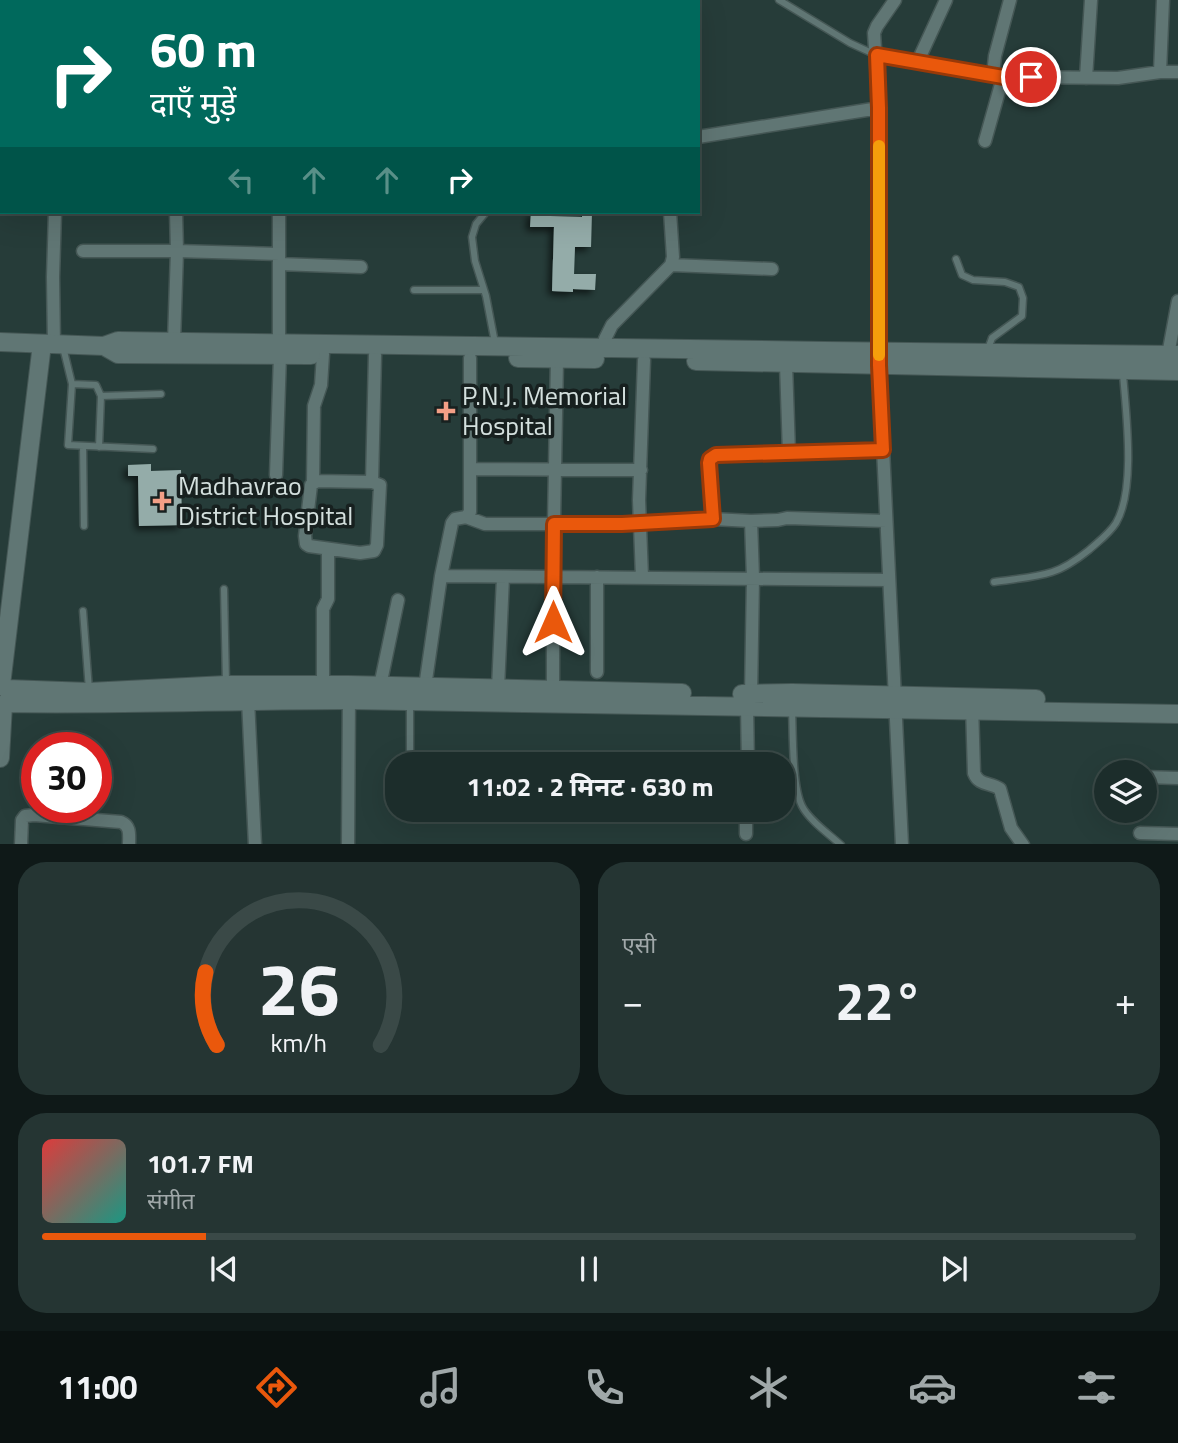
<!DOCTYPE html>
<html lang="hi">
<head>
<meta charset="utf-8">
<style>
  body { margin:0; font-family:"Titillium Web","Noto Sans Devanagari",sans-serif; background:#253533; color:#f1f3f6; height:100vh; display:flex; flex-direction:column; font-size:26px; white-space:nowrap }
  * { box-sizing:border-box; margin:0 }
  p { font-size:23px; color:#a0a8a9 }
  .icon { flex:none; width:38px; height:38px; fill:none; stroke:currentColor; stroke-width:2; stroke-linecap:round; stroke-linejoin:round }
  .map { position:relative; height:844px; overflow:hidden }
  .panel { display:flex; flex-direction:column; gap:18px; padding:18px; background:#0f1918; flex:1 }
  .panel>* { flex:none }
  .hud { position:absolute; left:0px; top:0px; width:700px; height:214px; box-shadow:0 7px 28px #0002,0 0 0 2px #3a4947; background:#00695c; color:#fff; overflow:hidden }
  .buttons { position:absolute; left:1094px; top:760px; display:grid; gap:14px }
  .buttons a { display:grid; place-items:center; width:63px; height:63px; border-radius:50%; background:#1c2d2b; box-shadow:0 7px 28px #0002,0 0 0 2px #3a4947; font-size:35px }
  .speed { position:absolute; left:21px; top:732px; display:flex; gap:14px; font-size:35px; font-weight:700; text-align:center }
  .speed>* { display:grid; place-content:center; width:91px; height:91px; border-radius:50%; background:#1c2d2b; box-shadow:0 7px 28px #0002,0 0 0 2px #3a4947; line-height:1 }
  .speed .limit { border:10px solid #d22; background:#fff; color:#111 }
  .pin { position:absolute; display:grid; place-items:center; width:60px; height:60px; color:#fff; margin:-30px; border:4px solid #fff; border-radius:50%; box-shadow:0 2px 7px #0007 }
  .me { position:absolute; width:77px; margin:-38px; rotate:0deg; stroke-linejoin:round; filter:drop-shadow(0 0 5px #0008) }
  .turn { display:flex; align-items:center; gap:24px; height:147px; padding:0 35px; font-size:32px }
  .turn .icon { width:91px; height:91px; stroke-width:2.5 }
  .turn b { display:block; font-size:49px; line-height:60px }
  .lanes { display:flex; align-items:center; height:66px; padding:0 35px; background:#0003; justify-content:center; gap:35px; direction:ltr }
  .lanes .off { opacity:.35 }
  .big { font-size:52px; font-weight:700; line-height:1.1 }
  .panel .widget { flex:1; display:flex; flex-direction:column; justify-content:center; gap:10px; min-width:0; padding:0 24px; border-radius:28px; background:#253533 }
  .panel .dial { align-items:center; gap:0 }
  .dial svg { height:182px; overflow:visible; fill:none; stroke:#3a4947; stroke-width:7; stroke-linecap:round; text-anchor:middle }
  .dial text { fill:#f1f3f6; stroke:none }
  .song { display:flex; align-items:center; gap:21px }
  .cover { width:84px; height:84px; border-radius:10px; background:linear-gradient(135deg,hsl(0 70% 55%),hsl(170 70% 35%)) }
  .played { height:7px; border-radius:4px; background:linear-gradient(90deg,#ea580c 15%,#3a4947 15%) }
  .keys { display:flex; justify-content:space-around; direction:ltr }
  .heat { display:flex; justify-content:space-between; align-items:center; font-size:38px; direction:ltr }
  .panel .tiles { flex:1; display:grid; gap:18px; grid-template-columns:1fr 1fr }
  .widget:last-child { grid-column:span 2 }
  .trip { position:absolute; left:385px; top:752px; width:410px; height:70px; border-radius:28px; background:#1c2d2b; box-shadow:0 7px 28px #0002,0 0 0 2px #3a4947; font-weight:700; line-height:70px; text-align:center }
  .tab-bar { display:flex; height:112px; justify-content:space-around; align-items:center; background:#0b1211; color:#a0a8a9 }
  .tab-bar .icon { width:49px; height:49px }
  .tab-bar .current { color:#ea580c }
  .tab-bar b { font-size:32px; color:#f1f3f6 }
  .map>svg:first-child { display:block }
</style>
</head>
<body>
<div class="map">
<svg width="1178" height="845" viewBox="0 0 1178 845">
  <defs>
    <filter id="shadow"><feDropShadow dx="-4" dy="4" stdDeviation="3.5" flood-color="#0009"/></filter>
  </defs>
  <rect width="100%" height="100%" fill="#263c39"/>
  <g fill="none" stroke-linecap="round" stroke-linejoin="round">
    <path stroke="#208079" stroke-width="12" d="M77,0L82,2
      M480,2L481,0"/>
  </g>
  <path fill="#94aca9" filter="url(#shadow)" d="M531,212H550V216L582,217V212H592L591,247H575L574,274H596L595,290L573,289V292L552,291L554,227H530Z
    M151,464V471L181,470L182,525L139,526L138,476H128V465Z"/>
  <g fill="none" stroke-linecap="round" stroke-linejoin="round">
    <g stroke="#455755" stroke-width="9">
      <path id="lane" d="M779,0L850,43L874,54
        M486,212L476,224L472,237L475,261L486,296L495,343
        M956,259L962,275L973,280L1005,282L1019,287L1023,298L1022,316L992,338L988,349
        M414,290H484
        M63,347L72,384L68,445L153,449
        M72,384L96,385L101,396L99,447
        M101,396L161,394
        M83,446L84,526
        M994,582C1013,579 1034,578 1052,572C1065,568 1079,558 1089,550C1099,541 1109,534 1116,523C1136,489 1126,413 1123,374
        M224,589L226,683
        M83,611L89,690
        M792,709C793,733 792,786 802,806C809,820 829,834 841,845
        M410,765V703"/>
    </g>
    <g stroke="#455755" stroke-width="15">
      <path id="street" d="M895,0L877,26L874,33L879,108V365L902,845
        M48,2V1
        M877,55L1003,77L1118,78L1160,72H1178
        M918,61L946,0
        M1160,72L1163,0
        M993,75L995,56L1010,0
        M1086,78L1091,0
        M698,137L879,108
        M985,141L1003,77
        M83,251H177L176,212
        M279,264L361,267
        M671,265L772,269
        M174,342L177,251L279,254
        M279,343V212
        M54,345L53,277L55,212
        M604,348L605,339L612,325L671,265L673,257L670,212
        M1168,355L1178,301
        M557,359L553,577L889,580
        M786,364L789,453
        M470,469L641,470
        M276,475L280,355
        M317,481L372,482L380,485L377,545L374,551L360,553L309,546L306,544L305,536L311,485Z
        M313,482L314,406L321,385L323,354
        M372,482L375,355
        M466,517L485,524H622L713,519L751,521
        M713,519L709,463L713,456L883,450
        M441,576L452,523L455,519L466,517L470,512V358
        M597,577V672
        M642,577L639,500L644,360
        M323,686V609L328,599V549
        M380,686L398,600
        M425,687L441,576L553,577V689
        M498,688L503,577
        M751,695L753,578L751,521L778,520L787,518L886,521
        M248,700L255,845
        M972,705L974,773C979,786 990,782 1000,789L1011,828L1023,845
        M747,706L748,765
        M1144,777L1178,778
        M1140,833L1178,834
        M746,834V810
        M21,845L22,820L25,816L34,815L121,822C131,826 129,835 129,845
        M348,845L349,693"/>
    </g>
    <g stroke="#455755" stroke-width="20">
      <path id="secondary" d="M0,342L104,346L118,341L826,351L1178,355
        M104,346L118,354L311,355
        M518,358L595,359
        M696,361L1178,371
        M1,685L42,344
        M7,689L89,692L226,685H349L682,693
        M742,694L792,693L1036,699
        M6,703C120,705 235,700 349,700L1178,714
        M0,758L3,705"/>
    </g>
    <use href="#lane" stroke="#607674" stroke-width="6"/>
    <use href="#street" stroke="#607674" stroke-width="12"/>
    <use href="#secondary" stroke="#607674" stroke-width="18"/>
  </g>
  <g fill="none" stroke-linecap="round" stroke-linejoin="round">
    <g stroke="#983908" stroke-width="18">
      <path id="route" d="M553,622L554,524H622L713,519L709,463L710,459L716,455L883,450L879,365V108L877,55L1003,77H1031"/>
    </g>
    <use href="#route" stroke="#ea580c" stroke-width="12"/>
    <path stroke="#f59e0b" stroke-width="12" d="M879,355V146"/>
  </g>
  <g fill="#f39f86" stroke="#17201f" stroke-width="2.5">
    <path d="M442.5 400.5h7v7h7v7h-7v7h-7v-7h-7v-7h7z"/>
    <path d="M158.5 490.5h7v7h7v7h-7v7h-7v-7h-7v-7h7z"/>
  </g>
  <g text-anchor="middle" stroke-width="7" stroke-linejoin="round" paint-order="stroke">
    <g font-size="26" fill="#d4e0de" stroke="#17201f" text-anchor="start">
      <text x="462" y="405">P.N.J. Memorial<tspan x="462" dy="30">Hospital</tspan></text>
      <text x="178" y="495">Madhavrao<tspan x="178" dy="30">District Hospital</tspan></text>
    </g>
  </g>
</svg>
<div class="buttons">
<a><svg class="icon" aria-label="layers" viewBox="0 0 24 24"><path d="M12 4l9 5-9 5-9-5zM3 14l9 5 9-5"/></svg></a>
</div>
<div class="speed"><div class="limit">30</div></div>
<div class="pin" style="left:1031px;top:77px;background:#d93025"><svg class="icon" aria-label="arrive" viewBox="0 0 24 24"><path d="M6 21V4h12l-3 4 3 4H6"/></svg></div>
<svg class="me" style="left:553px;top:622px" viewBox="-20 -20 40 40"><path d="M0-17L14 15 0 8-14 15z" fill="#ea580c" stroke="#fff" stroke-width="4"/></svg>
<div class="trip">11:02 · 2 मिनट · 630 m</div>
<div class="hud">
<div class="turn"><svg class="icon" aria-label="right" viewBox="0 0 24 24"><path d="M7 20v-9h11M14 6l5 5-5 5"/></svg><div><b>60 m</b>दाएँ मुड़ें</div></div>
<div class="lanes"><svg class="icon off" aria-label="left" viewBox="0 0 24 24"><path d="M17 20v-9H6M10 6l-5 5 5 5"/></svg><svg class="icon off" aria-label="ahead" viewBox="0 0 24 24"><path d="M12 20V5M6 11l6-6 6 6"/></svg><svg class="icon off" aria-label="ahead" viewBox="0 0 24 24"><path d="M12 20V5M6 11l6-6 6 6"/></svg><svg class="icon" aria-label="right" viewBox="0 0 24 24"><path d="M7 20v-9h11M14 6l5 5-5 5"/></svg></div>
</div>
</div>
<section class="panel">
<div class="tiles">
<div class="widget dial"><svg viewBox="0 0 100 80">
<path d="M14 69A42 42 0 1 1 86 69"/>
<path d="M14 69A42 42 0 0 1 9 37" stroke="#ea580c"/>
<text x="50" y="56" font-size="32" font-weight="700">26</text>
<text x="50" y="72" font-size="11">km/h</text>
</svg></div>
<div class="widget"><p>एसी</p>
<div class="heat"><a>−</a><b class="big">22°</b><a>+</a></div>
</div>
<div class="widget">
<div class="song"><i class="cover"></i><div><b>101.7 FM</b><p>संगीत</p></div></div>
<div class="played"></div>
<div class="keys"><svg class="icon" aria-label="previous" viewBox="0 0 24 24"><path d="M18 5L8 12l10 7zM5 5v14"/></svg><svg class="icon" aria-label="pause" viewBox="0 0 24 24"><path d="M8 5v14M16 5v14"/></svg><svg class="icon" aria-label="next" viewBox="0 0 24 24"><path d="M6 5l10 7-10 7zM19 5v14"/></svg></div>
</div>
</div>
</section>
<nav class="tab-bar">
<b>11:00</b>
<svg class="icon current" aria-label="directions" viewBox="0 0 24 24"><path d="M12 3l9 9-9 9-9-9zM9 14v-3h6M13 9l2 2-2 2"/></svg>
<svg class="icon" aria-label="music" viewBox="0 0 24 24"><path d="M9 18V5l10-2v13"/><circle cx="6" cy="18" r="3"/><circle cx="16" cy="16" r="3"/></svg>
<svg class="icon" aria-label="phone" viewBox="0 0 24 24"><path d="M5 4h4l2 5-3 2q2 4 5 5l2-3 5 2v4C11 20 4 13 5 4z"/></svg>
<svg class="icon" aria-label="climate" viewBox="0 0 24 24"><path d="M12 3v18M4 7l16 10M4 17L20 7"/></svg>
<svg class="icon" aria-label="car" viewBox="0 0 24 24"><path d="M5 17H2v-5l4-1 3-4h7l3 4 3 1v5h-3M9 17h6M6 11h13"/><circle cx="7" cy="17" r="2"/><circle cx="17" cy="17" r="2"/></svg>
<svg class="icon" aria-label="filters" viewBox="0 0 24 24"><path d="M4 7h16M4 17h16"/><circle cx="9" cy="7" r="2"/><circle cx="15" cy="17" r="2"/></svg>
</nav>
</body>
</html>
